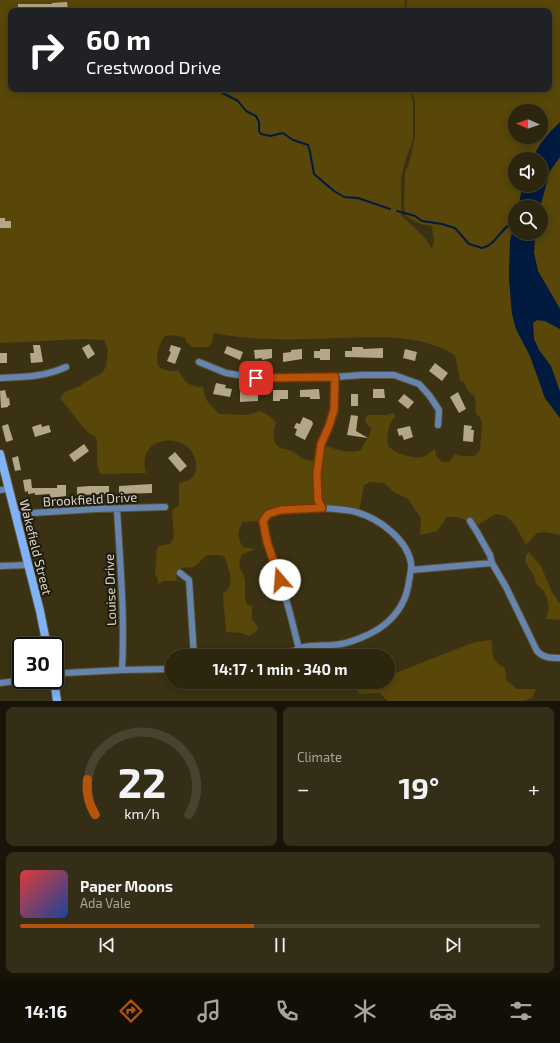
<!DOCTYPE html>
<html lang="en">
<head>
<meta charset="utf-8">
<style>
  body { margin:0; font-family:"Exo 2",sans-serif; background:#342e18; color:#f1f3f6; height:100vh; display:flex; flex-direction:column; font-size:15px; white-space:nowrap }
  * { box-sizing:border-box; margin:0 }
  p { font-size:13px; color:#a6a59e }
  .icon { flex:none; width:22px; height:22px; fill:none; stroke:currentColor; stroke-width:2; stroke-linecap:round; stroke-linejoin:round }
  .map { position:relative; height:701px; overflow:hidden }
  .drawer { display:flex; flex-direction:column; gap:6px; padding:6px; background:#181508; flex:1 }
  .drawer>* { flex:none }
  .banner { position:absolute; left:8px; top:8px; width:544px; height:84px; border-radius:8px; box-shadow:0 2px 10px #0003,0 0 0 1px #48432f; background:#202124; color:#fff; overflow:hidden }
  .needle { width:26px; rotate:272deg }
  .buttons { position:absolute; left:508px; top:104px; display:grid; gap:8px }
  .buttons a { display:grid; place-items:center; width:40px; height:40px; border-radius:50%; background:#2c260f; box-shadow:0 2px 10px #0003,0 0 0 1px #48432f; font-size:20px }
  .speed { position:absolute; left:12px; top:637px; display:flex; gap:8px; font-size:20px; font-weight:700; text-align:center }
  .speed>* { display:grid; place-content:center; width:52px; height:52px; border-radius:50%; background:#2c260f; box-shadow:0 2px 10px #0003,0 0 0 1px #48432f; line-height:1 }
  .speed .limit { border:2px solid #111; border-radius:6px; background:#fff; color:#111 }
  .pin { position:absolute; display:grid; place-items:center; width:34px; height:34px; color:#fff; margin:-17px; border-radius:8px; box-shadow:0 2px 6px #0006 }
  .me { position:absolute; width:44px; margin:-22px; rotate:342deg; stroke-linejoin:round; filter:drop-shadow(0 0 3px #0008) }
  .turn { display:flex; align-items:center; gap:14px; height:84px; padding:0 12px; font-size:18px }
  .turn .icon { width:52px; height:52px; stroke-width:2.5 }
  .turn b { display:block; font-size:28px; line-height:34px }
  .big { font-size:30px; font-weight:700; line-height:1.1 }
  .drawer .card { flex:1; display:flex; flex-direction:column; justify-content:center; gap:6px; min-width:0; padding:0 14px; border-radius:8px; background:#342e18 }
  .drawer .dial { align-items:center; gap:0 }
  .dial svg { height:104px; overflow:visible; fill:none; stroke:#48432f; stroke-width:7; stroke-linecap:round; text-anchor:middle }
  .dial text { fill:#f1f3f6; stroke:none }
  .song { display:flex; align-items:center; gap:12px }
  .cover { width:48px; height:48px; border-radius:6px; background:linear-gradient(135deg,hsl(0 70% 55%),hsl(220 70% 35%)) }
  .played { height:4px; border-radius:2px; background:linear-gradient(90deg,#b45309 45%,#48432f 45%) }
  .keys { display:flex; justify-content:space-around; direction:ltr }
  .heat { display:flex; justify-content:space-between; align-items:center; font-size:22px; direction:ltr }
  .drawer .tiles { flex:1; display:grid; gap:6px; grid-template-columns:1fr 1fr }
  .card:last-child { grid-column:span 2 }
  .trip { position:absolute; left:165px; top:649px; width:230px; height:40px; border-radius:20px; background:#2c260f; box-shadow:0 2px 10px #0003,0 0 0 1px #48432f; font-weight:700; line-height:40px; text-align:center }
  .tabs { display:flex; height:64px; justify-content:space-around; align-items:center; background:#120f06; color:#a6a59e }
  .tabs .icon { width:28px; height:28px }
  .tabs .current { color:#b45309 }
  .tabs b { font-size:18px; color:#f1f3f6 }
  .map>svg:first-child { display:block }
</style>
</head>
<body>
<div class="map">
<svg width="560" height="701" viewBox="0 0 560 701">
  <rect width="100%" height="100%" fill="#3b3214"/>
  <path fill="#584709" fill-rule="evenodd" d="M0,0H405L404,11H11V89H411L413,106V140L406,158L401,178V215L425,238L432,249L434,240L432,226L420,224L406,216L404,207L405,173L410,160L415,137V102L412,89H549V11H407V0H560V122C549,133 538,144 533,159H515V185H523L518,207H515V219L510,241L509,278L512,314L516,329L530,356L545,398L560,418V535L545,532L537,533L526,545C519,533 511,511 494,515C491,516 482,523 478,525L457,517H447L437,531L420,535L421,518L408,499L394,492L384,483L371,482L364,485L359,512L283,509L262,521L243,522C237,531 237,538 243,547L255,549L241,555L239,566L245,579V599L247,604L252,606V619L258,627L256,632L249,636L242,633L226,632C226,619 223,607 223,593C237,587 228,568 225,557L221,555H207L194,567L182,568L178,571L176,575L177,581H163L158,584V579L155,574L157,549L159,546L170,544L174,538L172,510L179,505V483C189,480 195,480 196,468C199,431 134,430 146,473L100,474L97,464V441L95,436L89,433L82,426L60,398L65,392L80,386L85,382L102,373L106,367L108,350L104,340L83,339L0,343ZM515,111H541V137H515ZM214,333C256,342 300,339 342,338C383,337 419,334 455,355L460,380L464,382L467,389L475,397L476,414L479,416L482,422L480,450L475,456H460L455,454L449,462H442L436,456L435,448C431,452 427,456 422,457C414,459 392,453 388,445C387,441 388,436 388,432C389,425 391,421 396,416L392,413L387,415H367L365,421L371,429C370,437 364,443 361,450C349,454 338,450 326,446L320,461C303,460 306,461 293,452C290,449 285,450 281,448C271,444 273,431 276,423L271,417L260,411L248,415L219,414C209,404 205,401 203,387C190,387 185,383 179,371C172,371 162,372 158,365C155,360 160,338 166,336C171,334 179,337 185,337L186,342L192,347H207L211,345Z
    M560,157V309L538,271L534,253L535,233H541V207H540L550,171Z
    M536,319L545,321L560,329V392L551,366L539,350L534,339L533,323Z
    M529,552L541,566L552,592L560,604V620L546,619C551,607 548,591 536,584L534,576L525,562L526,555Z
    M490,640L492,642C492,655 492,662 505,668L506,680L517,689H536L532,698L524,701H388L379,693L360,694L356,689L372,682H388V676L472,643Z"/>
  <path fill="#001a40" d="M560,122V157L550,171L540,207H518L523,185H541V159H533C538,144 549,133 560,122Z
    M515,219V233H535L534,253L538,271L560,309V329L545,321L537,320L533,323L534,339L539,350L551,366L560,392V418L545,398L530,356L516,329L512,314L509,278L510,241Z"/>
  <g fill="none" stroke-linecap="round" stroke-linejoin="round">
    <path stroke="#001a40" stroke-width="2" d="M215,89L238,101L246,111L256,116L259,122V131L261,134L270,136L283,133L293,140L308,145L310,152L314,174L334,191L344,197L358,198L390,209
      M397,211L415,216L422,221L442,224L455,228L469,244L482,248C497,245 501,226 515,222"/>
  </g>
  <path fill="#b3a787" d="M67,2L68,10L18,11V4H52V3Z
    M0,218H5V221H11V228H0Z
    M89,344L95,354L88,359L82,348Z
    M33,345H40L43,362L31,363L30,353H34Z
    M171,345L181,348L175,364L167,361L171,352L169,351Z
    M227,346L243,352L240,360L224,353Z
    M352,347H363V349L383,348V358L345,357V351H352Z
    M272,349V358L262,360V358L255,359L254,350Z
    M302,349V359L283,362V353L291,352V350Z
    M320,349H330V360H320V358H314V351H320Z
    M405,349L417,352L415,361L403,358Z
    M0,353H7V363H0Z
    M435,363L448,373L442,381L429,371Z
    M216,383L226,385L225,388L232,389L230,397L213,394Z
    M319,389L320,399H310V397H300V390Z
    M373,389H384L385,398H373Z
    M5,390L7,398H9L10,405L8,406V407L1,408L0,391Z
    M273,390H288V399H280V401H273Z
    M240,391H251V393H258V401L240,402Z
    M458,392L466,409L459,413L450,397Z
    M351,394H358V406H351Z
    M404,394L414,402L408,409L398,401Z
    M351,415L358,416L356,431L368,438L347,435Z
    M303,417L312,421L313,424L305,440L295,435L297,429L294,428L296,423L300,424Z
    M8,424L13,440L6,442L2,426Z
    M41,424L42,427L49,425L51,432L35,437L32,427Z
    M464,425L472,426L471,430H474L473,442L463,441Z
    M410,426L413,437L404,440L402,435L399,436L397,429Z
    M84,444L89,451L74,462L69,455Z
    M175,452L187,466L180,472L168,458Z
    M18,456L21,470L15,471L12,458Z
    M31,479L32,488H57V485H66V496L50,498V494L35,495V493L28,494V491L25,492L23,480Z
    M152,484V493L119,494V486Z
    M89,486H109V494L77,495V487Z"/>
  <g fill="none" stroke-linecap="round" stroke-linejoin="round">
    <g stroke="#585034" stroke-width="8">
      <path id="street" d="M199,362L226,373L256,378L335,377L362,375H394L419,384L429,395L439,410L438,425
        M0,378C24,377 44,377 66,367
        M0,490L9,489
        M322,508L318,500L317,474L321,444L329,426L335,410V377
        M117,509C120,562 125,616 122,670
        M16,514L96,509L165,507
        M470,521L477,532L490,555L492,563L506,587L537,651C543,658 551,658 560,658
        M0,566L29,565
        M411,570L492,563
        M180,573L189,580L194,656
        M282,656C289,653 296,649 304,647C314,645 325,646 334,645C349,644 373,634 384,625C398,614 407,598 409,581C410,575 412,569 411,563C407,539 378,518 356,512C341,508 268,502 263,521C263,524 265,529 266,532C269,553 278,573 284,593C290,611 294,630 299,649
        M55,676L64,673L122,670L172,669
        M0,683L25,680"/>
    </g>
    <g stroke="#585034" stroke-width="10">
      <path id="secondary" d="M0,454L40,611L47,646
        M54,680L57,701"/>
    </g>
    <use href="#street" stroke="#6685ae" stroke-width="6"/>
    <use href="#secondary" stroke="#81b2f5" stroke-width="8"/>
  </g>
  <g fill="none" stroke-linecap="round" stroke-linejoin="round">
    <g stroke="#753606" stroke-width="10">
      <path id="route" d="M256,378L335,377L334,410L329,426L321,444L317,474L318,500L322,508L281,510L268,514L263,521L267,542L280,580"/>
    </g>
    <use href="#route" stroke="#b45309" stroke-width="7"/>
  </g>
  <g text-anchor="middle" stroke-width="4" stroke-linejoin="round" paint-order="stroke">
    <g font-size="13" fill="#ddd7c6" stroke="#1e1a0d">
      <text transform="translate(90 499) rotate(-3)" y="5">Brookfield Drive</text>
      <text transform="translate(36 547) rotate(76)" y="5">Wakefield Street</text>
      <text transform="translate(110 590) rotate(-92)" y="5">Louise Drive</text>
    </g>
  </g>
</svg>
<div class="buttons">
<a><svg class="needle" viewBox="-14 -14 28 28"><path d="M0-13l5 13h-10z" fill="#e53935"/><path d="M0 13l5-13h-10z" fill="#a6a59e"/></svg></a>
<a><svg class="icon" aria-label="sound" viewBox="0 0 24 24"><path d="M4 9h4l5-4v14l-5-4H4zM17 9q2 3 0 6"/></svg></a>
<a><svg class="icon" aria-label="search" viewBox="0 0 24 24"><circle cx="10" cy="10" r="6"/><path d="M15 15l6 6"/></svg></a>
</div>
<div class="speed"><div class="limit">30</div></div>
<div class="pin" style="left:256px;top:378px;background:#d93025"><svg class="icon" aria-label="arrive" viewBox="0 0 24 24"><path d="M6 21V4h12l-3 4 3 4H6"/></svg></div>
<svg class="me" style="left:280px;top:580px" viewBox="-20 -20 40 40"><circle r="19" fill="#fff"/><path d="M0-13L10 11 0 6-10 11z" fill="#b45309"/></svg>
<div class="trip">14:17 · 1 min · 340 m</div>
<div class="banner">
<div class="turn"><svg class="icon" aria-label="right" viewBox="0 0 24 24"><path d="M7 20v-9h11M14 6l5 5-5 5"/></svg><div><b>60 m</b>Crestwood Drive</div></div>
</div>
</div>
<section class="drawer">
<div class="tiles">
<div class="card dial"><svg viewBox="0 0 100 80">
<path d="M14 69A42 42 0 1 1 86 69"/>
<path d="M14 69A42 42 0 0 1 8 42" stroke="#b45309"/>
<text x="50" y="56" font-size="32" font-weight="700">22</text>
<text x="50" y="72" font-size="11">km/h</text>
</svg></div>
<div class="card"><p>Climate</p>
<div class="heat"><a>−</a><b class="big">19°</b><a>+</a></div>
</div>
<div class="card">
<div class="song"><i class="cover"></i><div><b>Paper Moons</b><p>Ada Vale</p></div></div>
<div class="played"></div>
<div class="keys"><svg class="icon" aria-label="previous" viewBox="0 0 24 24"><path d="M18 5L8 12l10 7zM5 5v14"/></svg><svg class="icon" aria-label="pause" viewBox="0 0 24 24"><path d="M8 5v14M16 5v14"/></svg><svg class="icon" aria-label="next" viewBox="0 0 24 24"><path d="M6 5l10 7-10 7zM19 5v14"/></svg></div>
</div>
</div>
</section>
<nav class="tabs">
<b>14:16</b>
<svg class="icon current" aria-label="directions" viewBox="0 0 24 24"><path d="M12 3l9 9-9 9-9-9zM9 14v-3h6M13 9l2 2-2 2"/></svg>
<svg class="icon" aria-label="music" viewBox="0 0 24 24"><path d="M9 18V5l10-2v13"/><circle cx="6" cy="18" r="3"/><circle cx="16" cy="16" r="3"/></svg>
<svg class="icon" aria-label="phone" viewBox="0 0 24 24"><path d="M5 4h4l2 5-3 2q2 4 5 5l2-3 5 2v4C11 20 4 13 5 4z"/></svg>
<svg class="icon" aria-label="climate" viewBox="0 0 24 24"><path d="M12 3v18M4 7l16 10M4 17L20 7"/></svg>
<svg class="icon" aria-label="car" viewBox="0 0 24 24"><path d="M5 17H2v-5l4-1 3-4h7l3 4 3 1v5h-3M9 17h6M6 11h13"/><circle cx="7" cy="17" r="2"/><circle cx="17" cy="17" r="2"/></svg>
<svg class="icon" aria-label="filters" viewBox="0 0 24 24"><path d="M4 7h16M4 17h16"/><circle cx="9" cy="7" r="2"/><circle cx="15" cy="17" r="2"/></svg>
</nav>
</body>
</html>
